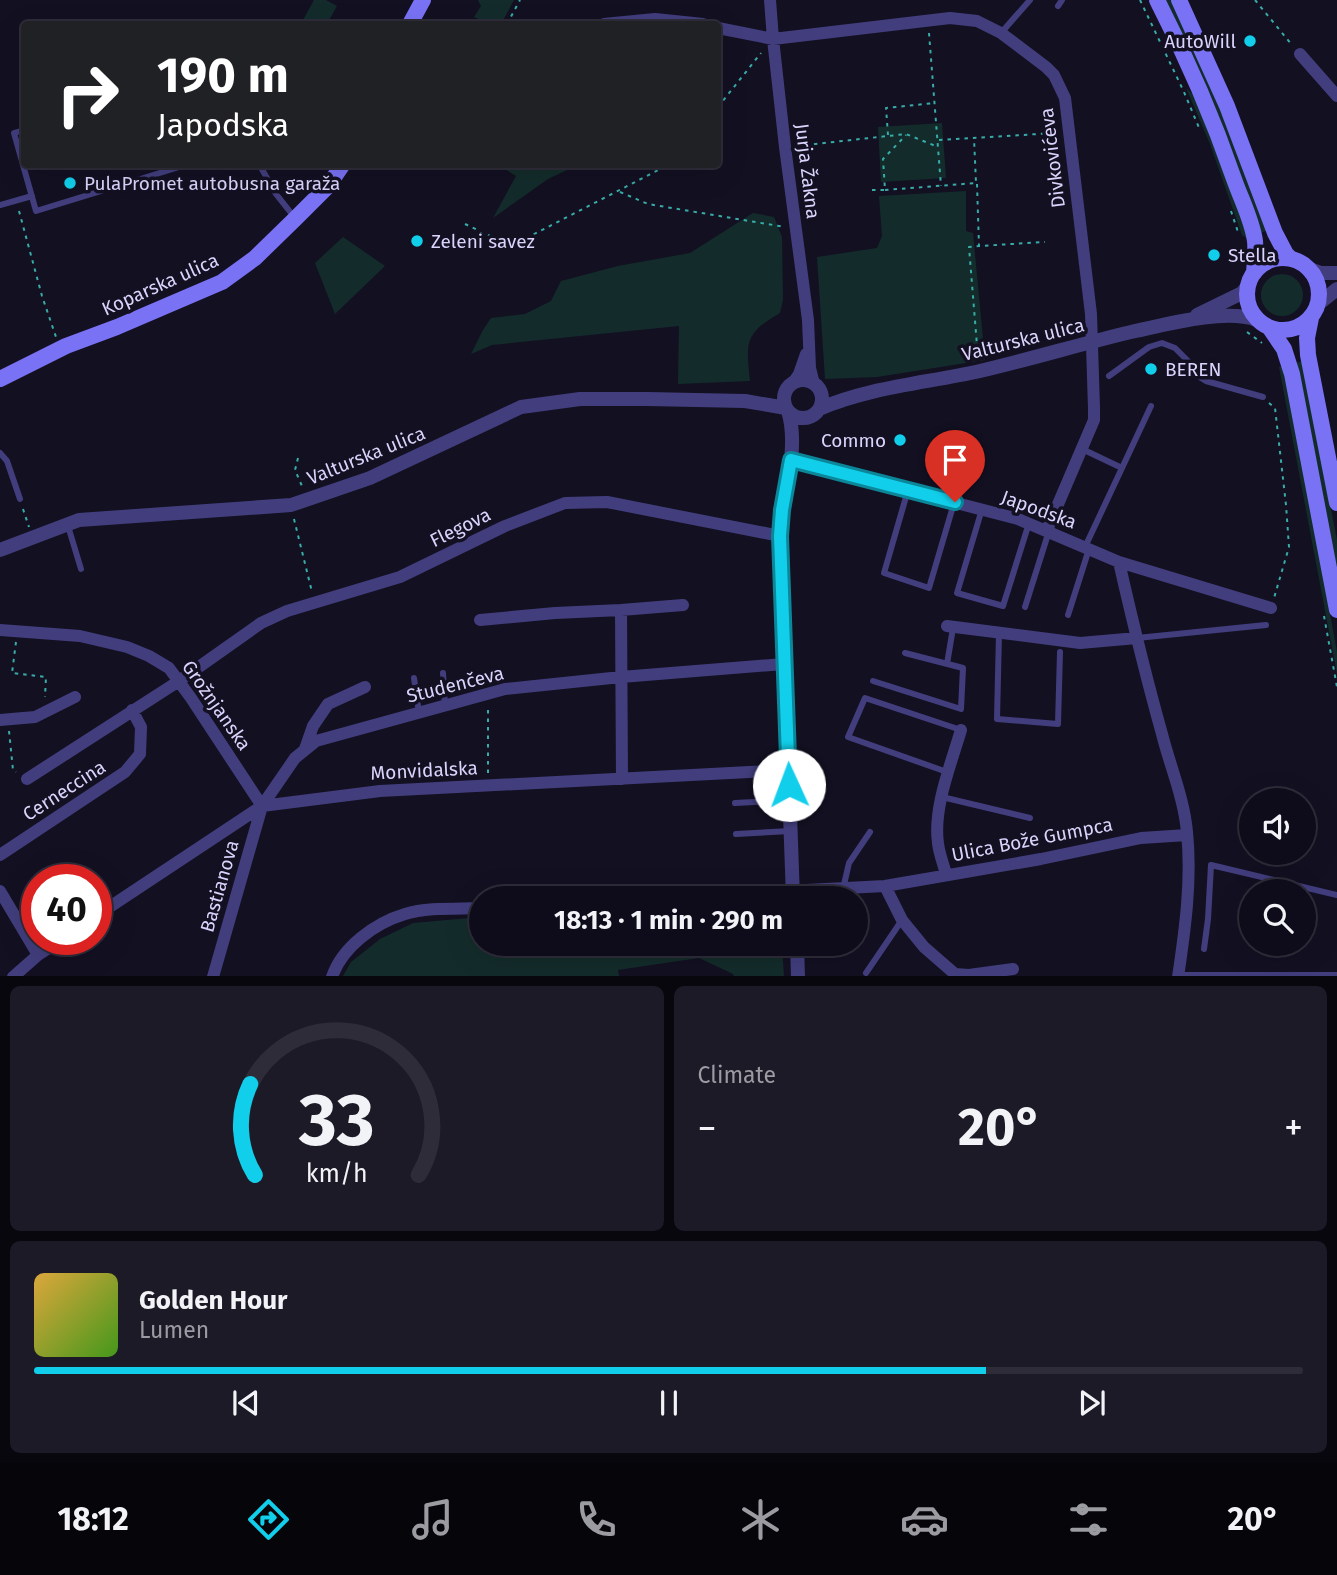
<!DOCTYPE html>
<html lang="en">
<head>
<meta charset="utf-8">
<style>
  body { margin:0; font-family:"Fira Sans",sans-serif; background:#1c1a27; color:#f1f3f6; height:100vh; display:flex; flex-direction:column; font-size:26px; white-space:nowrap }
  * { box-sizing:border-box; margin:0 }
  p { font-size:23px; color:#9b9ba2 }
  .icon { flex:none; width:38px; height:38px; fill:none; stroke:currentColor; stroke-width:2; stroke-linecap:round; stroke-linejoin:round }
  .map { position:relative; height:976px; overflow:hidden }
  .details { display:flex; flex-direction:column; gap:10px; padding:10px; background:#08070e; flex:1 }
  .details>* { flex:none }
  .hud { position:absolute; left:21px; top:21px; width:700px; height:147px; border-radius:7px; box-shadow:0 7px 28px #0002,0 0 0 2px #2e2c39; background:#202124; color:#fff; overflow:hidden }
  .tools { position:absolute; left:1239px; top:788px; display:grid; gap:14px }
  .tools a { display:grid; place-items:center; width:77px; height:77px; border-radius:50%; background:#0e0c1a; box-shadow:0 7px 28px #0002,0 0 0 2px #2e2c39; font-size:35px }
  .speed { position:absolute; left:21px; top:864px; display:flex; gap:14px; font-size:35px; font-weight:700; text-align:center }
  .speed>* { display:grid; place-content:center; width:91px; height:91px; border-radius:50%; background:#0e0c1a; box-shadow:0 7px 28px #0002,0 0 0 2px #2e2c39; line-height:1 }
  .speed .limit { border:10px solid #d22; background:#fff; color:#111 }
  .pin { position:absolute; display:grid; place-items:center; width:60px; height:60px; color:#fff; margin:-72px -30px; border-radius:50% 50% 50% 0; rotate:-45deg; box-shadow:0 0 7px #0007 }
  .pin .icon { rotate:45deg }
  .me { position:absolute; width:77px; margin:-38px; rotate:358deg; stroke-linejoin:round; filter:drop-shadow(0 0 5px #0008) }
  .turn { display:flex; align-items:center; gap:24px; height:147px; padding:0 21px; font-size:32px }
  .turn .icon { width:91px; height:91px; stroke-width:2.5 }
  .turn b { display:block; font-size:49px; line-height:60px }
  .big { font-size:52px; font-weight:700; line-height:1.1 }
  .details .tile { flex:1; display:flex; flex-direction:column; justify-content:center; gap:10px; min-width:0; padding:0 24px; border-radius:10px; background:#1c1a27 }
  .details .dial { align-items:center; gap:0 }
  .dial svg { height:182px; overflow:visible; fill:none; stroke:#2e2c39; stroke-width:7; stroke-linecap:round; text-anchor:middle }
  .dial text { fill:#f1f3f6; stroke:none }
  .song { display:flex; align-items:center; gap:21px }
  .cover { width:84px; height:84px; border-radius:10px; background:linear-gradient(135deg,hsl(40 70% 55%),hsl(100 70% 35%)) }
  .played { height:7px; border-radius:4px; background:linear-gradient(90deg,#11cfeb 75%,#2e2c39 75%) }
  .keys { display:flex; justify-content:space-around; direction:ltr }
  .heat { display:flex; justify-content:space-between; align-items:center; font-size:38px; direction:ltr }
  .details .tiles { flex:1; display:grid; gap:10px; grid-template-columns:1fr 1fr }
  .tile:last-child { grid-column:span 2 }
  .trip { position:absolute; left:469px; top:886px; width:399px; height:70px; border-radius:35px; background:#0e0c1a; box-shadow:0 7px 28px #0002,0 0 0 2px #2e2c39; font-weight:700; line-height:70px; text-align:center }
  .dock { display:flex; height:112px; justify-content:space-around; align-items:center; background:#06050a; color:#9b9ba2 }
  .dock .icon { width:49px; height:49px }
  .dock .on { color:#11cfeb }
  .dock b { font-size:32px; color:#f1f3f6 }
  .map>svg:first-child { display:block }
</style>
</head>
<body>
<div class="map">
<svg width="1337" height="977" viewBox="0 0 1337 977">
  <rect width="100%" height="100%" fill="#131022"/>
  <path fill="#132c2b" d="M314,0H326L337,6L327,24H312L303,20Z
    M478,0H514L501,24H489L474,17L481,6Z
    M1164,0H1171L1235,143L1266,231L1260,233Z
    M1186,88L1194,95L1237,204L1247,237L1246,238L1242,235L1210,144Z
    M942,123L946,178L881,182L878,127Z
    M508,165V164L578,165L548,179L493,218L516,176L505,169Z
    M966,191V231L973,233L985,360L877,377L825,379L817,257L877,248L882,236L879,196Z
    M753,213L774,217L782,237L783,300L780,313C744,334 746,342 750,381L678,384L679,326L492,345L471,354L483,330L491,318L525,314L551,301L561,281L618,266L690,253Z
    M343,237L385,266L335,314L315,263Z
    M1261 295a21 21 0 1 1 42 0a21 21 0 1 1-42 0Z
    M1302,361L1337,540V579L1296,363Z
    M1282,366L1309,500L1337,652V674L1279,367Z
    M481,917V943H779L782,946L784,976H734L733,974L699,958L618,970L619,976H343L351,962L380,939L413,923Z"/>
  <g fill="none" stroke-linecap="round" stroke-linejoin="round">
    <path stroke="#38aca8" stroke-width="2" stroke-dasharray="3.5 5" stroke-linecap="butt" d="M1140,0L1184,92L1200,130
      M1255,0L1292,45
      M507,24L520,0
      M929,33L941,186
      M718,107L761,53
      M888,135L886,108L934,103
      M939,140L1055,133
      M797,146L906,134L938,147
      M977,184L979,246L1045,242
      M872,190H885L883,159L906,135
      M885,190L976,183L974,138
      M620,192L648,204L785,227
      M19,211L42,296L56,337
      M1231,211L1238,232
      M465,224L511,246L670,164
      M1247,332L1262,343
      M978,358L969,247L979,246
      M1269,403L1275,408L1286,505L1289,547L1274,598
      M298,458L295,470L302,486
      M23,509L29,527
      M294,519L312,592
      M1324,616L1337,687
      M16,642L12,673L46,677L45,697
      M9,731L13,770L16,772
      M488,773V705"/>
    <path stroke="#423e7e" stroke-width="6" d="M1058,6L1062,0
      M1001,33L1030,0
      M24,130L14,133L36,211L189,164
      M259,164L276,194L295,218
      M0,205L32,196
      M1109,376L1149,347L1162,343L1175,348L1189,362L1193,373L1206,381L1263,397
      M1082,449L1122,468L1151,406
      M0,453L7,461L20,499
      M908,490L884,573L929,588L954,503
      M982,509L957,593L1003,606L1029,523
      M68,526L81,569
      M1085,547L1122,468
      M1025,607L1049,531
      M1068,615L1089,549
      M999,633L997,719L1058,724L1060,652
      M1137,638L1266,625
      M947,664L953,628
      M443,673L445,706
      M414,678L418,706L420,712
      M873,681L961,709L963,668L905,653
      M947,772L848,737L865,698L961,730
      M942,797L1030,818
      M735,803L789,800
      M736,834L790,831
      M843,889L849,863L870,832
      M1204,949L1208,919L1211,865L1337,895
      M866,973L902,920
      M1178,975H1337"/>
    <path stroke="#423e7e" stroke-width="12" d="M770,0L773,39L785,147L808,320L810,368L814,384
      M604,24L655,19L703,24
      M718,28L773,39L950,18L977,21L1001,33L1046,67L1054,75L1065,98L1091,314L1094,408V420L1047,530
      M1300,54L1337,96
      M793,383L799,374L806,354
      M791,460L1018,519L1119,562L1271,608
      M1119,562C1132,619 1146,677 1162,734C1170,766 1184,798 1187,832C1192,880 1185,930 1178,977
      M480,620L555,613L621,610
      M947,626L1080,643L1137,638
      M0,630L80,636L127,647L149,656L169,668L191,698L262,806
      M0,720L35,717L75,697
      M305,749L313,726L328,704L365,687
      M27,779L179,681L261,623L287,611L400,577L505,526L565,503L607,502L780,536
      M622,779L621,610L683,605
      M0,855L125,772L140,754L141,727L132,710
      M946,875C944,865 939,854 938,843C933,808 951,764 961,730
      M885,886L902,920L924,947L955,974L969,975L1013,969
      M0,891L38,955
      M650,898L885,886L1041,859L1141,838L1187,835
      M96,916L262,806L380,791L788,770
      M13,977L38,955L61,940
      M213,977L262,806L295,758L316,741L505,689L621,677L784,664
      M332,977C342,947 375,923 405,914C428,907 457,909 481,908"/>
    <path stroke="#423e7e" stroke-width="14" d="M1310,269L1321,273H1337
      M1317,305L1337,289
      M1197,315L1242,293L1247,287
      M784 399a19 19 0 1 1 38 0a19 19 0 1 1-38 0Z
      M819,409C870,387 927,383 980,371C1031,359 1081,344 1131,332C1164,325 1225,308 1257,320
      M788,411C800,449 782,496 780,536L793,898
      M0,550L79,520L291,505L370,478L521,407L580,399H647L745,401L786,408
      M797,943L798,977"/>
    <path stroke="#7972f5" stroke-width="16" d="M1157,0C1187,58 1213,118 1234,179C1241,199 1252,220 1255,241C1256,251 1255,262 1254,273
      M1179,0L1227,106L1275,233L1286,254L1291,259
      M410,24L423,0
      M1247 294a36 36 0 1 1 72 0a36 36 0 1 1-72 0Z
      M1311,318L1307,338L1308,355L1337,503
      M1269,327L1284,349L1292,374L1337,610
      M0,379L66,346L117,327L222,282L255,258L295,219L328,186L343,164"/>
  </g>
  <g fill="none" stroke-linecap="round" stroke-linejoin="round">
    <g stroke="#0b8799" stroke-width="18">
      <path id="route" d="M789,785L780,536L782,510L791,460L955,502"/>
    </g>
    <use href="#route" stroke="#11cfeb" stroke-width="12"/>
  </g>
  <g fill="#11cfeb" stroke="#131022" stroke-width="2.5">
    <circle cx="1250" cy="41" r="7"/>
    <circle cx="70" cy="183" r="7"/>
    <circle cx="417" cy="241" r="7"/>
    <circle cx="1214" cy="255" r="7"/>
    <circle cx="1151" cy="369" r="7"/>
    <circle cx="900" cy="440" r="7"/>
  </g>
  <g text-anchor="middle" stroke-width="7" stroke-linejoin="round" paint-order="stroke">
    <g font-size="19" fill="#dad4fc" stroke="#131022" text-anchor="start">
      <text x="1236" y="48" text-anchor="end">AutoWill</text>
      <text x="84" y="190">PulaPromet autobusna garaža</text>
      <text x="431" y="248">Zeleni savez</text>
      <text x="1228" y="262">Stella</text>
      <text x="1165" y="376">BEREN</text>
      <text x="886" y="447" text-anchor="end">Commo</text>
    </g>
    <g font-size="19" fill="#dad4fc" stroke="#131022">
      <text transform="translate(1052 158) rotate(-97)" y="7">Divkovićeva</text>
      <text transform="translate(808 171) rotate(83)" y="7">Jurja Žakna</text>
      <text transform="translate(160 284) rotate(-24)" y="7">Koparska ulica</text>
      <text transform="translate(1023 339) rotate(-14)" y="7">Valturska ulica</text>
      <text transform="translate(366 455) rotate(-22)" y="7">Valturska ulica</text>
      <text transform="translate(1039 509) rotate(20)" y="7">Japodska</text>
      <text transform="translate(460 527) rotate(-26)" y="7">Flegova</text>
      <text transform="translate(455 684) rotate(-14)" y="7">Studenčeva</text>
      <text transform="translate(217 705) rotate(55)" y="7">Grožnjanska</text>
      <text transform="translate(424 770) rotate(-3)" y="7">Monvidalska</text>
      <text transform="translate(64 790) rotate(-33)" y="7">Cerneccina</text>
      <text transform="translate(1032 839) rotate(-11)" y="7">Ulica Bože Gumpca</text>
      <text transform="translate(219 886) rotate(-74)" y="7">Bastianova</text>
    </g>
  </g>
</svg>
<div class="tools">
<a><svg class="icon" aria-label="sound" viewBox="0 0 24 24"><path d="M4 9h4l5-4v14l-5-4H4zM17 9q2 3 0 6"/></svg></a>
<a><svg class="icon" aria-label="search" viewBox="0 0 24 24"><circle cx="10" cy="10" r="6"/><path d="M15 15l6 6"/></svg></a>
</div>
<div class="speed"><div class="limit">40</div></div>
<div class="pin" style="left:955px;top:502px;background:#d93025"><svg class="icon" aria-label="arrive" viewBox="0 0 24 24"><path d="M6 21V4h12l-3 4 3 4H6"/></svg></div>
<svg class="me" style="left:789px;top:785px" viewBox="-20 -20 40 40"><circle r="19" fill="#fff"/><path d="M0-13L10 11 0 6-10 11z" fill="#11cfeb"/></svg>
<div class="trip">18:13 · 1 min · 290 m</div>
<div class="hud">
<div class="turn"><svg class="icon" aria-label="right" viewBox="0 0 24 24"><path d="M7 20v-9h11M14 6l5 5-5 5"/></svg><div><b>190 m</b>Japodska</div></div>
</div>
</div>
<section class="details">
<div class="tiles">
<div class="tile dial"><svg viewBox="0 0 100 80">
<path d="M14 69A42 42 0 1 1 86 69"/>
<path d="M14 69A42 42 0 0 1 12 29" stroke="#11cfeb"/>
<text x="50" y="56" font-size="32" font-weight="700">33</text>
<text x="50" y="72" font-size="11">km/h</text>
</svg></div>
<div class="tile"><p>Climate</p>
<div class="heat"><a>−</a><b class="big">20°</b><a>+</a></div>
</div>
<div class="tile">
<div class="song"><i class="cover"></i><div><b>Golden Hour</b><p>Lumen</p></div></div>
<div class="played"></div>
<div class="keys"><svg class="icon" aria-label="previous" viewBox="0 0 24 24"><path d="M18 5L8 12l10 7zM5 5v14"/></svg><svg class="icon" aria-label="pause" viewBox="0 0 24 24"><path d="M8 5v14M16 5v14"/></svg><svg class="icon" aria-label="next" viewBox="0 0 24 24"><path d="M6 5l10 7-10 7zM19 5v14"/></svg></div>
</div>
</div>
</section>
<nav class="dock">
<b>18:12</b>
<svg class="icon on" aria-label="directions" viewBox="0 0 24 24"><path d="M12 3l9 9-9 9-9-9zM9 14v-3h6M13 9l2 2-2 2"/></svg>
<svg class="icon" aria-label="music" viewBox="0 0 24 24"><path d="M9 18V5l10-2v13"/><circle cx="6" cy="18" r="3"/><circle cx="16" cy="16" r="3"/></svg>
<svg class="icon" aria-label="phone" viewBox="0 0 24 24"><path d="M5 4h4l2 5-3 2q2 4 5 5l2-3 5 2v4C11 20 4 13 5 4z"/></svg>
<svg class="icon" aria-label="climate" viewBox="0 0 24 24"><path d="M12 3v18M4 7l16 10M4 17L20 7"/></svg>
<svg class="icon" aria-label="car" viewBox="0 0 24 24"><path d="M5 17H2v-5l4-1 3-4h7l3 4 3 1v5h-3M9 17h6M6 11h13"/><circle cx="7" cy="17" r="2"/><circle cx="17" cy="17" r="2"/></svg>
<svg class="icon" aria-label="filters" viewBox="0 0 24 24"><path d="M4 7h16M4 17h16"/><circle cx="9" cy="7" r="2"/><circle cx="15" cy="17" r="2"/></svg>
<b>20°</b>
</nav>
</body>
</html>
